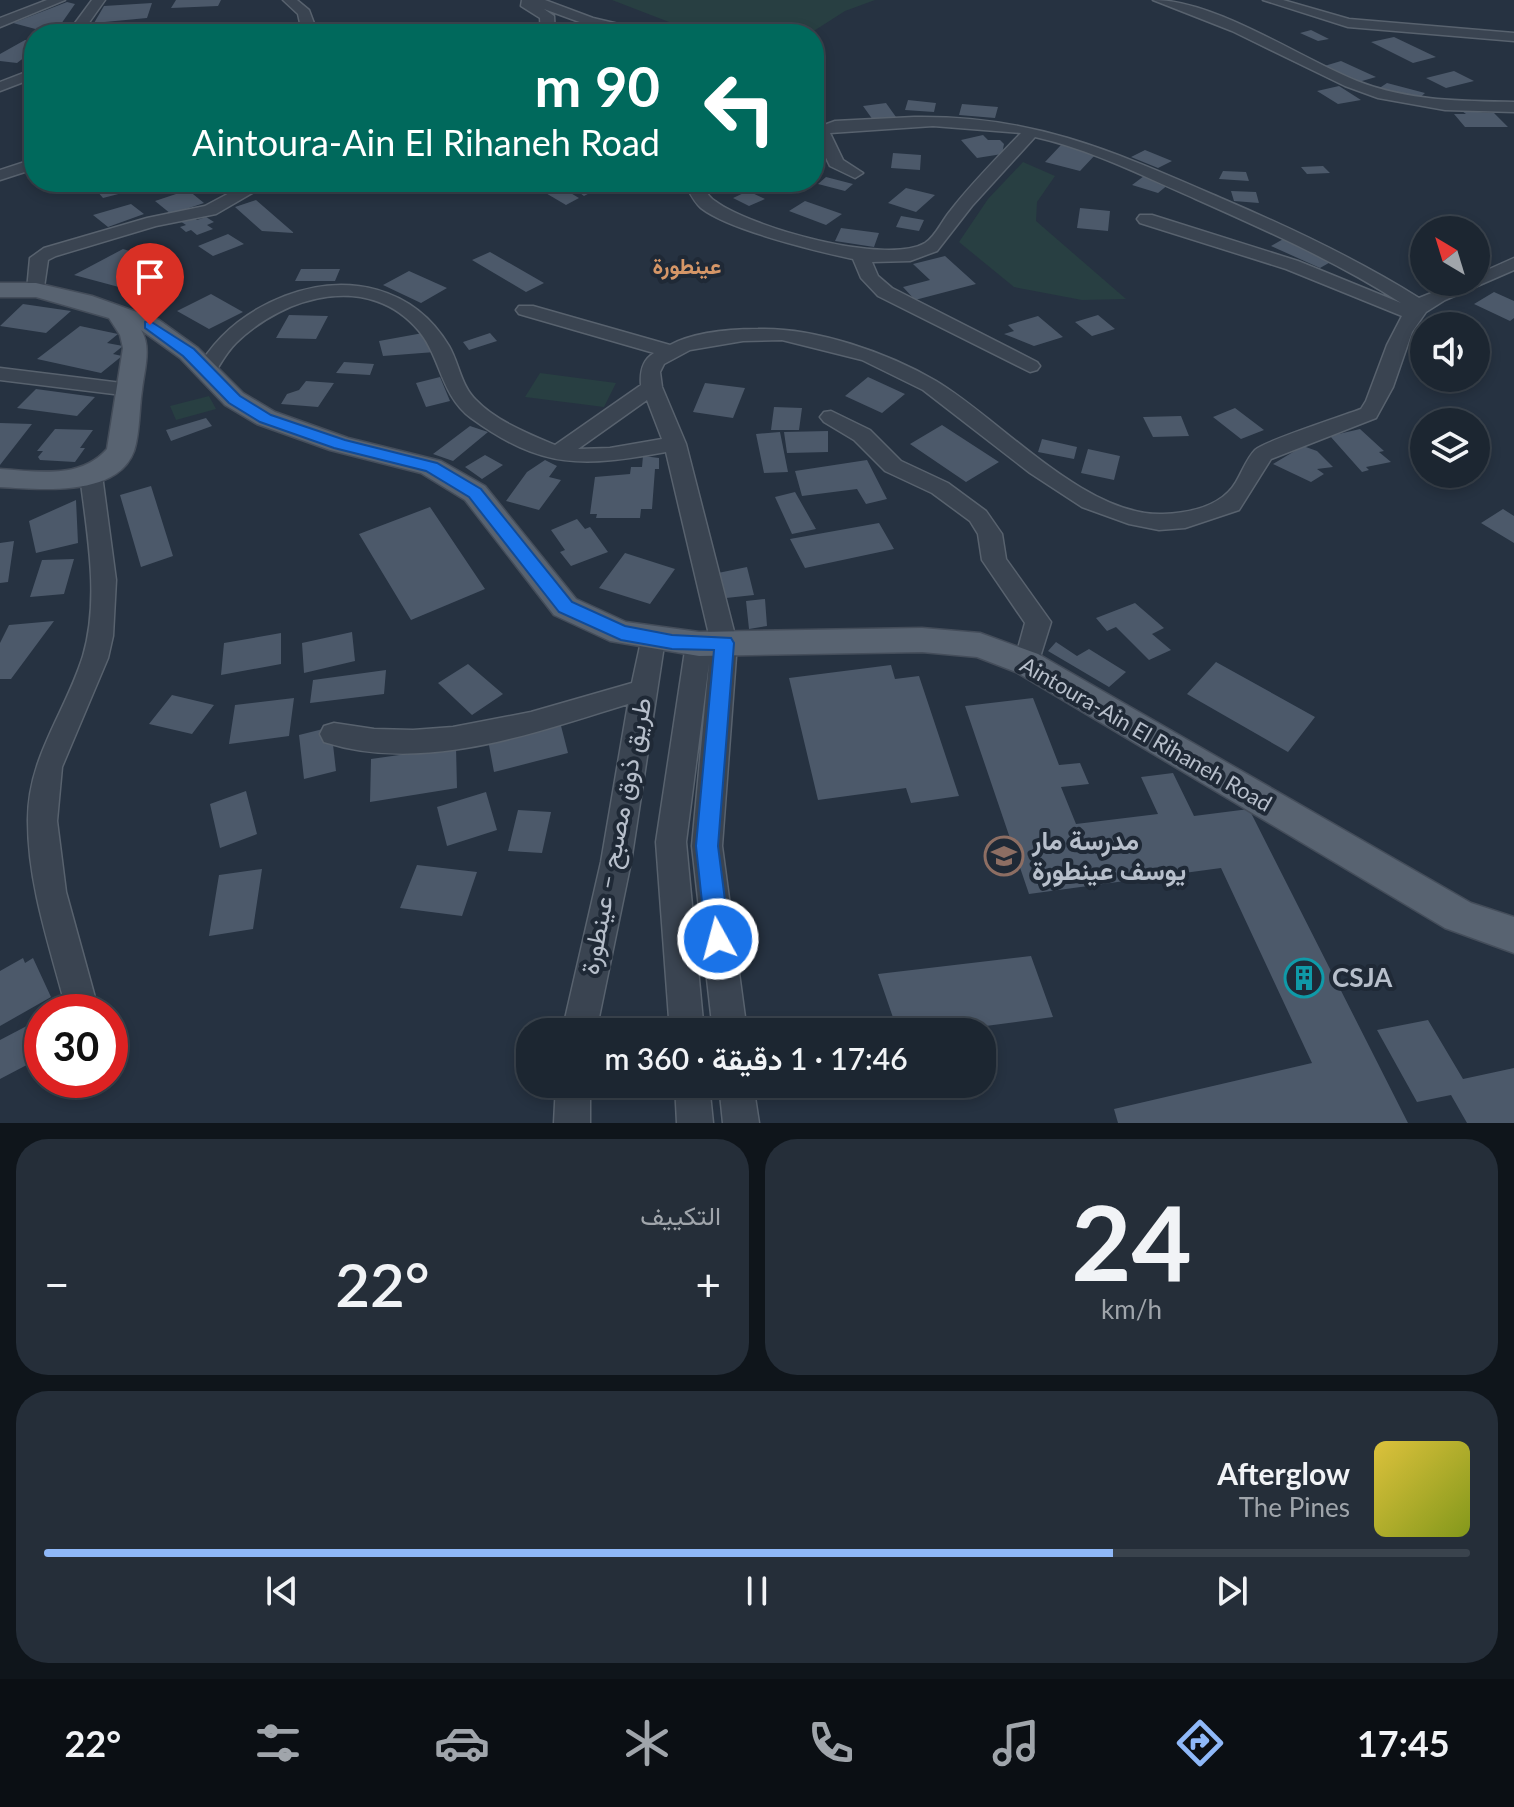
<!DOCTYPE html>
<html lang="ar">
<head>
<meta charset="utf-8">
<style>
  body { margin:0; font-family:Lato,Vazirmatn,sans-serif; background:#252e39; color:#f1f3f6; direction:rtl; height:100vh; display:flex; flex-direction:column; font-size:30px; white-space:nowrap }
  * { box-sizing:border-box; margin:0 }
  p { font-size:26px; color:#a0a5ab }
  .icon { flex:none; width:44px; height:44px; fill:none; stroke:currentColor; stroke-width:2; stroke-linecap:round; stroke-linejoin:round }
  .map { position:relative; height:1123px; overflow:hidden; direction:ltr }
  .panel { display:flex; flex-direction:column; gap:16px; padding:16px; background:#0f151b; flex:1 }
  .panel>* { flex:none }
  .banner { position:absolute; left:24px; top:24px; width:800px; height:168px; border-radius:32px; box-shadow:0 4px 12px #0003,0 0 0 2px #3a434d; direction:rtl; background:#00695c; color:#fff; overflow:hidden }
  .needle { width:52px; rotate:322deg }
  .fabs { position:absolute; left:1410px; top:216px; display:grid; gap:16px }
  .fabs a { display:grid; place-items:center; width:80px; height:80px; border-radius:50%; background:#1c2631; box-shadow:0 4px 12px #0003,0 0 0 2px #3a434d; font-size:40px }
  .speed { position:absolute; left:24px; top:994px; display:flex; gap:16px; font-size:40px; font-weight:700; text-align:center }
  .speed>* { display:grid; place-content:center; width:104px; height:104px; border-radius:50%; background:#1c2631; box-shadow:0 4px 12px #0003,0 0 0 2px #3a434d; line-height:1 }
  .speed .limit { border:12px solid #d22; background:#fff; color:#111 }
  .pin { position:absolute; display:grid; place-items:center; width:68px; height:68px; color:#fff; margin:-82px -34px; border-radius:50% 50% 50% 0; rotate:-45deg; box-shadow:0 0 8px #0007 }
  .pin .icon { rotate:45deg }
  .me { position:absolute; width:88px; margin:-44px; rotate:353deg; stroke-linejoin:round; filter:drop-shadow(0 0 6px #0008) }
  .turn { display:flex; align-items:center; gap:28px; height:168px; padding:0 32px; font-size:36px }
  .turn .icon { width:104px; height:104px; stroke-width:2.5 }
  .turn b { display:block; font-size:56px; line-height:68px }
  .big { font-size:60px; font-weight:600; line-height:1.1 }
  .panel .widget { flex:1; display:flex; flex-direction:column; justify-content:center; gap:12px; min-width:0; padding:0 28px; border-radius:32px; background:#252e39 }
  .panel .dial { align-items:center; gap:0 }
  .dial b { font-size:104px; line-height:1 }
  .song { display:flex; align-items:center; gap:24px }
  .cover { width:96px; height:96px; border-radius:12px; background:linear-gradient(135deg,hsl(50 70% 55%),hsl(70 70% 35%)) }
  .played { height:8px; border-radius:4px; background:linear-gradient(90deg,#8fb8f8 75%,#3a434d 75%) }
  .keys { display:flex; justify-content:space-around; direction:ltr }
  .heat { display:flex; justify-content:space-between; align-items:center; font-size:44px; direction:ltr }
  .panel .tiles { flex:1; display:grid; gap:16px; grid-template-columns:1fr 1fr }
  .widget:last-child { grid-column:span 2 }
  .trip { position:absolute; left:516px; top:1018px; width:480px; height:80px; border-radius:32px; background:#1c2631; box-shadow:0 4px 12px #0003,0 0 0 2px #3a434d; font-weight:600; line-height:80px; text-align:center; direction:rtl }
  .dock { display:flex; height:128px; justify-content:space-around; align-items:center; background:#0b0f14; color:#a0a5ab }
  .dock .icon { width:56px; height:56px }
  .dock .active { color:#8fb8f8 }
  .dock b { font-size:36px; color:#f1f3f6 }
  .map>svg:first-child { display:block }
</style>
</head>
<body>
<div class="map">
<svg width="1514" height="1123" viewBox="0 0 1514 1123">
  <rect width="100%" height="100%" fill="#263241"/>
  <path fill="#283f42" d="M612,0H875L845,11L809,34L695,32Z
    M1023,162L1055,176L1037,202L1036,221L1126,299L1082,300L1014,287L959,242L988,199Z
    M540,373L616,383L604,407L525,397Z
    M209,396L216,409L176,420L170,406Z"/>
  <path fill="#4c596a" d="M176,0H221L218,6L171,8Z
    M67,2L75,4L54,34L13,23Z
    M152,3L147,18L94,23L104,6Z
    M608,24L610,30L619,27L622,33L637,30L631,34H586L584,26Z
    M1311,30L1329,39L1318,41L1300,33Z
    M1394,37L1436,57L1413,63L1371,42Z
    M25,40L34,41V50L17,63L0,61V54Z
    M1341,61L1376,77L1355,83L1321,67Z
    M1454,71L1474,81L1446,88L1426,78Z
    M1387,83L1425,93L1416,101L1378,89Z
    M1339,86L1361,100L1338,104L1317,91Z
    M908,100L936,103L934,112L905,110Z
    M886,103L896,117L873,120L863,106Z
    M962,104L998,107L995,118L959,115Z
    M1462,111L1494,113L1508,127H1465L1454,114H1466Z
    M983,135L988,140H1000L1004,144L1002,154L977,158L961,140Z
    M1061,145L1096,154L1080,171L1045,162Z
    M1145,150L1172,161L1158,168L1131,157Z
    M893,153L921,155L920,170L891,168Z
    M1323,166L1330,173L1307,174L1301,167Z
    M1223,171L1246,172L1249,181L1219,179Z
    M1144,176L1169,184L1158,193L1132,185Z
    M826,177L853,184L845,191L818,184Z
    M89,182H117L126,192L103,198L97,191L87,194L80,185Z
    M494,182H519L524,185L510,191Z
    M527,182H552L579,198L566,205Z
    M565,182H591L599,188L584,196Z
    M906,188L935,195L916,212L888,203Z
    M188,190L204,203L171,214L155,201Z
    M748,191L765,199L749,206L733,198Z
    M1231,191L1256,192L1259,203L1234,201Z
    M256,200L294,233L262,231L235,207Z
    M805,201L842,214L826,225L789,211Z
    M131,204L144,214L108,227L93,215Z
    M1080,208L1110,211L1108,231L1077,228Z
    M901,216L924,220L919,231L896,227Z
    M192,217L197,220L206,217L214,222L207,225L213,229L197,235L191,230L186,232L180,227L186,225L180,221Z
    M841,228L879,233L874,247L835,241Z
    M228,234L244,244L213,256L198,246Z
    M1285,238L1334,260L1320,268L1271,246Z
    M123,249L175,265L130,290L74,275Z
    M490,252L544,283L526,292L472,260Z
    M945,256L976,284L915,300L903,287L930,280L913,264Z
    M301,269H340L335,281H295Z
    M409,271L447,288L421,303L383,285Z
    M1494,292L1514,301V318L1510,321L1474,304Z
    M211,294L243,312L209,329L177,311Z
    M23,304L71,311L46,333L0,326Z
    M289,315L328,316L316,339L276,338Z
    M1098,315L1115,329L1092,336L1075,322Z
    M1038,316L1063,337L1034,346L1004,334L1014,331L1008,325Z
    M80,326L118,334L107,343L123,346L113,354L122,356L101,373L37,359Z
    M423,333L435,352L383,356L379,341Z
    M490,333L497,341L469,350L463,342Z
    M344,362L374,364L370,375L336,373Z
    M440,377L450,401L426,407L416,383Z
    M868,377L905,394L882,413L845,396Z
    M306,381L334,383L318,407L281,404L287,394L299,390Z
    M705,383L745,388L733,418L693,412Z
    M36,389L95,397L77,416L17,408Z
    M774,407L802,408L799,430H771Z
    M1235,408L1264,430L1241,439L1213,417Z
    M1181,416L1189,436L1153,437L1143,417Z
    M206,418L212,426L171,441L166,430Z
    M0,423L32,424L0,465Z
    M942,425L999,462L966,482L910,444Z
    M470,426L488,432L453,461L433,454Z
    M55,429L93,430L80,448H85L75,462L40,460L38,457L43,451H37Z
    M1360,429L1384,451L1379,452L1391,462L1366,467L1369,470L1362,472L1330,436Z
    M828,431V452L787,453L784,432Z
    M780,432L788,472L764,473L756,434Z
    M1042,439L1077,447L1074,459L1038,452Z
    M1303,446L1317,451L1333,467L1317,469L1324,474L1311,482L1273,464Z
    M1088,449L1120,456L1114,480L1081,473Z
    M485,455L503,465L482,479L465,467Z
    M643,456L659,458V469H655L652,509H641L640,518H596L597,514H590L595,477L630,474L631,467H642Z
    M545,460L557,466L549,477L561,480L539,510L506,501L527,472Z
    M867,460L887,499L866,504L857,489L802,496L795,471Z
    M151,486L173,556L141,567L120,495Z
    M795,492L816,529L792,534L775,497Z
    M76,500L78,543L36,553L29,521Z
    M430,507L485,589L411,620L359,534Z
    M1503,509L1514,516V543L1481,523Z
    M577,519L585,529L590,527L608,552L571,566L560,552L565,550L551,530Z
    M879,523L894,549L805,568L790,539Z
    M14,541L8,582L0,583V543Z
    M625,553L675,569L650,604L599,588Z
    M74,559L64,594L30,597L42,560Z
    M747,567L754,595L726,598L718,573Z
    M765,599L767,626L749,629L746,601Z
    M1135,603L1164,628L1152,634L1171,650L1149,660L1116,627L1107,631L1096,618Z
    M54,621L11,679H0V643L9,625Z
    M352,632L355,661L304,673L302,643Z
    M281,633V664L221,675L224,643Z
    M1056,642L1077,656L1089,649L1126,672L1109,687L1048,651Z
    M1216,662L1315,717L1288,752L1187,694Z
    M468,664L503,694L472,715L438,683Z
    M891,665L895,679L919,676L959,796L911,803L906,788L818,800L789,678Z
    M386,670L384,694L310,703L313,680Z
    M172,695L214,705L192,734L149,724Z
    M294,698L289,736L229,744L235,705Z
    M1033,698L1059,765L1080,763L1089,784L1061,787L1076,824L1158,814L1141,777L1173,773L1194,816L1249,809L1408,1123H1118L1114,1109L1312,1063L1221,868L1029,894L965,706Z
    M560,722L568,753L494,772L488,740Z
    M331,727L336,771L304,779L299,735Z
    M456,747L457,788L370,802L371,759Z
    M246,791L257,834L220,848L210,804Z
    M486,792L497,830L447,846L437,807Z
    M518,810L551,812L542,853L508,851Z
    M417,865L477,872L462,916L400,908Z
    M262,869L253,929L209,936L219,875Z
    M1031,956L1053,1017L940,1032H898L878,974Z
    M23,958L25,963L33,958L51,997L0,1026V971Z
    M42,1018V1057L0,1079V1040Z
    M1428,1020L1463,1079L1514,1068V1123H1467L1451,1095L1417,1102L1377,1030Z"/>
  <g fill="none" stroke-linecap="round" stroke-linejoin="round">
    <g stroke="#58626e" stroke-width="3">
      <path id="minor" d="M47,0H65L0,27V18Z
        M92,0H105L81,34H67Z
        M283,0H297L309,10L315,26L308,34H250L257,30L300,23L298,14Z
        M522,0H545L593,18L644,30L637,34L585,24L544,9L554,16L555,34H541L540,18L521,6Z
        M1153,0C1215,0 1298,57 1357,81C1407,101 1461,101 1514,102V112L1445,110L1378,98L1345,86L1232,31Z
        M1263,0H1283L1349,19L1514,33V41L1348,27Z
        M34,69V78L0,91V82Z
        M914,117C1034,115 1115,152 1223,199C1291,228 1357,259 1419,298L1459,282H1476V275L1514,258V270L1445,300L1426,312L1412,332L1393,387L1376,418L1271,459L1239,510L1185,528L1159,530L1129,524L1082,507L1030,473L923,390L862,360L782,340L743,341L690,350L664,364L660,372L662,387L686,444L737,643L722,846L747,1032H713L692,846L709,663L686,842L704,1032H670L656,842L686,644L690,637L699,634L708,637L711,643L666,452C583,467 543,470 471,418C441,396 441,358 419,331C370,272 285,295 236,343C226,353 220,365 212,377L205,379L195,373C215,336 246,311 285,296C347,272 414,287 449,346C459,363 461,386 476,400C496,421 529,434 555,445L641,385C640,372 642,360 654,353L519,314L516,310L519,306H533L670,345C694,332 732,329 758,329C815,327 888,353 936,381C1000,419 1085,517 1163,514C1190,513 1222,506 1236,482C1242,472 1247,458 1255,450C1264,441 1343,416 1361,409L1366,401L1387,345L1402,316L1286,269L1140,223L1137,219L1140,215H1152L1298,261L1401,303C1334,260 1261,228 1189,196C1139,174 1089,149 1035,137L972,206L937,251L910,261L872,262L878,276L892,288L1037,362L1040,366L1037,370L1030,372L878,296L861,278L853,259C816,251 729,230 701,208C693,201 689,191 684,182H700C705,189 708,197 715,201C749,227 886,266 925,243C936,236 942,220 951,210C972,183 997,158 1021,133L933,126L830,133L843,160L863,173L855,178L830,166L814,133L816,128L835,121ZM647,400L662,439L610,448L578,449Z
        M34,159V169L0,180V170Z
        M250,182H271L216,214L156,226L56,256L48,260L43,294L36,296L27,290L30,258L44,248L147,218L205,206Z
        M0,368L130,384L140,390L130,396L0,380Z
        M831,411L870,430L901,461L948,483L986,511L1002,534L1006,559L1051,622L1036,670L1027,673L1018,670L1014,663L1025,623L982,560L978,534L970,521L932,493L885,471L854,440L824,422L820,417L824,412Z
        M91,468L99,470L102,475L116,580L113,636L108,658L62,767L57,821L66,892L99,1012H67C51,950 28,886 28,822C27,758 65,714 83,656C100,598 87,534 80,475L83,470Z
        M652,630L661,632L665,639L631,862L596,1032H562L601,862L628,704C534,733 423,774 324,742L320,734L324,726L334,723L374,729L413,730L453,727L531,712L632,683L643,632Z
        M556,1084H590V1123H554Z
        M675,1084H709L713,1123H677Z
        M719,1084H753L759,1123H723Z"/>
    </g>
    <g stroke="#444d5a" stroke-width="3">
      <path id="major" d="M0,283H36L92,296L159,320L198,348L243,393L275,412L348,438L441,461L485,486L576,599L626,622L699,632L922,628L980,633L1038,654L1471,903L1514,917V953L1445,928L1016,672L977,657L922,652L699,656L610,641L554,615L465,500L421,473L330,450L257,424L225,405L180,358L141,330C152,347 144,371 142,390C139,409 140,433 134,451C117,498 38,489 0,487V469C36,471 80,480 107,449L123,348L120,335L109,318L36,297H0Z"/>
    </g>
    <use href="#minor" fill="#3a4451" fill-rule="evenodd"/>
    <use href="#major" fill="#586371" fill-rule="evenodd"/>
  </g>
  <path fill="#1a73e8" stroke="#114b97" stroke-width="2" d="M150,321L194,349L240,396L271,415L345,440L437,463L481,489L572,602L625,626L672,635L731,638L734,643L718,846L730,939L727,947L718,950L710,947L706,939L696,846L714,650L672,649L621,640L559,612L469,497L426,471L334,448L260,422L229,403L183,356L145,328V322Z"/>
  <defs>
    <g id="school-ring" transform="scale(2)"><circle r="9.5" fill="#1f2936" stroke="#8d6e63" stroke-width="1.5"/><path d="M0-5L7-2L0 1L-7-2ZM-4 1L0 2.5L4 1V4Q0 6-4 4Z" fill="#8d6e63"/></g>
    <g id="building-ring" transform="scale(2)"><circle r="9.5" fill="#1f2936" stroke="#0f9aa8" stroke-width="1.5"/><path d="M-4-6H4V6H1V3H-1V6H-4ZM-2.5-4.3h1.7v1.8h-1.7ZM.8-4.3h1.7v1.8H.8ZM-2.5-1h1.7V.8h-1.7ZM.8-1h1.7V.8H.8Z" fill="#0f9aa8"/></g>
  </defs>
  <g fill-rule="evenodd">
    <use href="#school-ring" x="1004" y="856"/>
    <use href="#building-ring" x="1304" y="978"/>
  </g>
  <g text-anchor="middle" stroke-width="8" stroke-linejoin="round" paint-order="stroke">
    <g font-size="22" font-weight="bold" fill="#d59667" stroke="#1f2936">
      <text x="687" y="274">عينطورة</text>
    </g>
    <g font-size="22" fill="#b7bfcb" stroke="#1f2936">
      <text transform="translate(1146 734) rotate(30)" y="8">Aintoura-Ain El Rihaneh Road</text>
    </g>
    <g font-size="26" fill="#b7bfcb" stroke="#1f2936">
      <text transform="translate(616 836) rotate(-79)" y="9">طريق ذوق مصبح – عينطورة</text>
    </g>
    <g font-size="26" font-weight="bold" fill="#b7bfcb" stroke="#1f2936" text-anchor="start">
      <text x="1032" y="850">مدرسة مار<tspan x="1032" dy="30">يوسف عينطورة</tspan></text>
      <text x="1332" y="987">CSJA</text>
    </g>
  </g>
</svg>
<div class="fabs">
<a><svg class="needle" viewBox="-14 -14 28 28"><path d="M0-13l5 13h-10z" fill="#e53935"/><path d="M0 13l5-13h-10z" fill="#a0a5ab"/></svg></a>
<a><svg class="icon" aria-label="sound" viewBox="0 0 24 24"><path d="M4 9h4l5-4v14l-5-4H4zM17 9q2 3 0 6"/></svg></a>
<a><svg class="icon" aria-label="layers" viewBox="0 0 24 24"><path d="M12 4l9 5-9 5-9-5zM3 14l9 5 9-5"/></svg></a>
</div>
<div class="speed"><div class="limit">30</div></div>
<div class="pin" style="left:150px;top:325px;background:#d93025"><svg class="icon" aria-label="arrive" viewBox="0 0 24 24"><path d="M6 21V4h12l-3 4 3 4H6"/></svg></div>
<svg class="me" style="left:718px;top:939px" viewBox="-20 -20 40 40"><circle r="17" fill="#1a73e8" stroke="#fff" stroke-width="3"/><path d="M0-11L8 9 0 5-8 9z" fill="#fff"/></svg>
<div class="trip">17:46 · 1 دقيقة · 360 m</div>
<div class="banner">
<div class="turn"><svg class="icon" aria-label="left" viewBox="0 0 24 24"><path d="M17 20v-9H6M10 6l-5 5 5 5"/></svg><div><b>90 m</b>Aintoura-Ain El Rihaneh Road</div></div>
</div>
</div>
<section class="panel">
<div class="tiles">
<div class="widget dial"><b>24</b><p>km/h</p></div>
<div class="widget"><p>التكييف</p>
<div class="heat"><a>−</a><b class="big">22°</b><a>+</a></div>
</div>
<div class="widget">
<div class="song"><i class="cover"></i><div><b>Afterglow</b><p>The Pines</p></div></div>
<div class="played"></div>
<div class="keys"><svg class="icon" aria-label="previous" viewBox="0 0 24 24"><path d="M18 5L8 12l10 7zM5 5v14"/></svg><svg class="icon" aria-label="pause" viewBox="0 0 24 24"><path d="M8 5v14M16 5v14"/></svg><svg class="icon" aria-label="next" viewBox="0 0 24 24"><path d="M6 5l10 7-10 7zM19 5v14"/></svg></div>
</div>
</div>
</section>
<nav class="dock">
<b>17:45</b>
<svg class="icon active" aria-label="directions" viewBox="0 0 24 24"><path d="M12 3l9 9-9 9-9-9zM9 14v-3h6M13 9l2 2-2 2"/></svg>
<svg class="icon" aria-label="music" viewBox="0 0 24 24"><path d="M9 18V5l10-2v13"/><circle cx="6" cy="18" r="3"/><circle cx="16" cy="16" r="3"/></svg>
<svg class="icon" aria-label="phone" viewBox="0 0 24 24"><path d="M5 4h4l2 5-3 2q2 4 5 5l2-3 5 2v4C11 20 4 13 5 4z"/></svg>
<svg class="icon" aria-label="climate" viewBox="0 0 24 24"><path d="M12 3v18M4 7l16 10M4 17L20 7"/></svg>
<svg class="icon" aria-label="car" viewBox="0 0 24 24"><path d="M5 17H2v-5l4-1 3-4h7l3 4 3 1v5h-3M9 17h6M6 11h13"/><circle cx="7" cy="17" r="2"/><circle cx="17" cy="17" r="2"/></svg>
<svg class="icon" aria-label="filters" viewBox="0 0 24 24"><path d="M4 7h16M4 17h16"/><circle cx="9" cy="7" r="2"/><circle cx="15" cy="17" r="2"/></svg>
<b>22°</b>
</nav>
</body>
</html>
